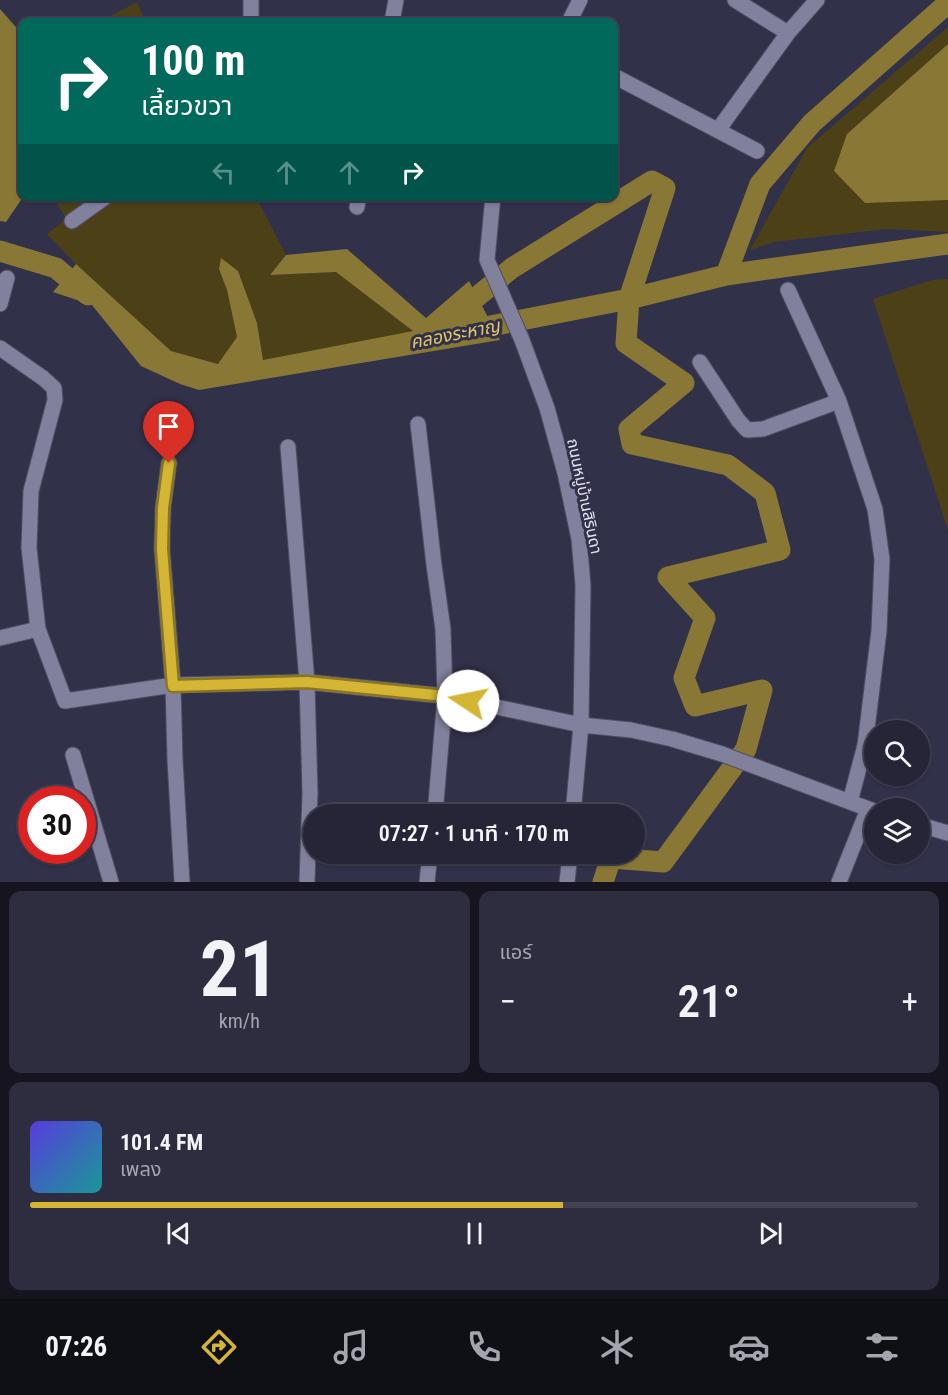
<!DOCTYPE html>
<html lang="th">
<head>
<meta charset="utf-8">
<style>
  body { margin:0; font-family:"Roboto Condensed","Noto Sans Thai",sans-serif; background:#2e2d40; color:#f1f3f6; height:100vh; display:flex; flex-direction:column; font-size:22px; white-space:nowrap }
  * { box-sizing:border-box; margin:0 }
  p { font-size:20px; color:#a4a5ae }
  .icon { flex:none; width:33px; height:33px; fill:none; stroke:currentColor; stroke-width:2; stroke-linecap:round; stroke-linejoin:round }
  .map { position:relative; height:882px; overflow:hidden }
  .panel { display:flex; flex-direction:column; gap:9px; padding:9px; background:#15141f; flex:1 }
  .panel>* { flex:none }
  .top-card { position:absolute; left:18px; top:18px; width:600px; height:183px; border-radius:12px; box-shadow:0 2px 4px #0004,0 0 0 2px #424253; background:#00695c; color:#fff; overflow:hidden }
  .controls { position:absolute; left:864px; top:720px; display:grid; gap:12px }
  .controls a { display:grid; place-items:center; width:66px; height:66px; border-radius:50%; background:#262538; box-shadow:0 2px 4px #0004,0 0 0 2px #424253; font-size:30px }
  .speed { position:absolute; left:18px; top:786px; display:flex; gap:12px; font-size:30px; font-weight:700; text-align:center }
  .speed>* { display:grid; place-content:center; width:78px; height:78px; border-radius:50%; background:#262538; box-shadow:0 2px 4px #0004,0 0 0 2px #424253; line-height:1 }
  .speed .limit { border:9px solid #d22; background:#fff; color:#111 }
  .pin { position:absolute; display:grid; place-items:center; width:51px; height:51px; color:#fff; margin:-62px -26px; border-radius:50% 50% 50% 0; rotate:-45deg; box-shadow:0 0 6px #0007 }
  .pin .icon { rotate:45deg }
  .me { position:absolute; width:66px; margin:-33px; rotate:281deg; stroke-linejoin:round; filter:drop-shadow(0 0 4px #0008) }
  .turn { display:flex; align-items:center; gap:21px; height:126px; padding:0 24px; font-size:27px }
  .turn .icon { width:78px; height:78px; stroke-width:2.5 }
  .turn b { display:block; font-size:42px; line-height:51px }
  .lanes { display:flex; align-items:center; height:57px; padding:0 24px; background:#0003; justify-content:center; gap:30px; direction:ltr }
  .lanes .off { opacity:.35 }
  .big { font-size:45px; font-weight:600; line-height:1.1 }
  .panel .card { flex:1; display:flex; flex-direction:column; justify-content:center; gap:9px; min-width:0; padding:0 21px; border-radius:12px; background:#2e2d40 }
  .panel .dial { align-items:center; gap:0 }
  .dial b { font-size:78px; line-height:1 }
  .song { display:flex; align-items:center; gap:18px }
  .cover { width:72px; height:72px; border-radius:9px; background:linear-gradient(135deg,hsl(250 70% 55%),hsl(180 70% 35%)) }
  .played { height:6px; border-radius:3px; background:linear-gradient(90deg,#d5b534 60%,#424253 60%) }
  .keys { display:flex; justify-content:space-around; direction:ltr }
  .heat { display:flex; justify-content:space-between; align-items:center; font-size:33px; direction:ltr }
  .panel .tiles { flex:1; display:grid; gap:9px; grid-template-columns:1fr 1fr }
  .card:last-child { grid-column:span 2 }
  .trip { position:absolute; left:303px; top:804px; width:342px; height:60px; border-radius:30px; background:#262538; box-shadow:0 2px 4px #0004,0 0 0 2px #424253; font-weight:600; line-height:60px; text-align:center }
  .tab-bar { display:flex; height:96px; justify-content:space-around; align-items:center; background:#0f0f16; color:#a4a5ae }
  .tab-bar .icon { width:42px; height:42px }
  .tab-bar .active { color:#d5b534 }
  .tab-bar b { font-size:27px; color:#f1f3f6 }
  .map>svg:first-child { display:block }
</style>
</head>
<body>
<div class="map">
<svg width="948" height="882" viewBox="0 0 948 882">
  <rect width="100%" height="100%" fill="#32314a"/>
  <path fill="#4c4116" d="M137,2L145,22H99Z
    M948,27V44L847,134L942,200H948V232L887,229L774,242L750,250L807,148Z
    M77,196L256,197L286,255L270,275L336,272L414,331L263,360L257,323L221,259L219,269L227,290L237,337L219,364L171,351L76,264L47,234L66,219L54,197H66L75,198Z
    M948,279V530L873,299L932,280Z"/>
  <path fill="#897735" d="M0,9L22,34L23,197L6,222L0,221Z
    M948,44V200L865,203L834,171L847,134Z
    M347,249L426,318L469,281L500,340L199,390L180,384L141,366L92,305L53,292L76,264L171,351L218,364L237,337L227,290L219,269L221,258L238,271L257,323L263,360L413,331L336,272L270,275L286,255Z"/>
  <g fill="none" stroke-linecap="round" stroke-linejoin="round">
    <path stroke="#897735" stroke-width="21" d="M0,251L56,268L88,295
      M726,275L760,184L812,123L948,3
      M456,314L512,268L652,181L665,188L629,299L626,343L684,383L629,429L632,444L728,465L765,493L780,550L668,577L705,618L684,678L695,706L762,690L746,749L663,862L611,858L603,882
      M465,331L629,299L726,275L948,244"/>
    <g stroke="#4e4d62" stroke-width="17">
      <path id="minor" d="M735,0L788,33
        M251,22V0
        M392,22L396,0
        M569,22L580,0
        M614,76L757,151
        M718,130L788,33L817,0
        M493,196L487,260L522,340L547,408L565,473L579,539L583,585L581,725L573,814
        M357,207L359,196
        M72,221L107,196
        M788,290L839,401L875,509L882,559L879,631L865,745L850,802
        M0,304L7,278
        M0,348L43,378L54,388L55,400L31,491L29,548L38,629L65,701L173,685L307,682L445,696L581,725L631,730L672,739L722,754L874,811
        M700,362L738,420L747,430L763,429L839,401
        M418,424L434,565L443,629L445,696L435,814
        M288,447L307,682L310,793L307,882
        M169,463L163,508L162,549L173,685L175,760L182,882
        M0,638L38,629
        M73,755L111,882
        M920,825L948,833
        M427,882L430,854
        M567,882L570,854
        M839,882L868,809"/>
    </g>
    <use href="#minor" stroke="#81809d" stroke-width="15"/>
  </g>
  <g fill="none" stroke-linecap="round" stroke-linejoin="round">
    <g stroke="#8a7622" stroke-width="15">
      <path id="route" d="M169,463L163,508L162,549L173,686L307,682L445,696L468,701"/>
    </g>
    <use href="#route" stroke="#d5b534" stroke-width="10"/>
  </g>
  <g text-anchor="middle" stroke-width="6" stroke-linejoin="round" paint-order="stroke">
    <g font-size="16" fill="#e3e2f3" stroke="#32314a">
      <text transform="translate(585 496) rotate(78)" y="6">ถนนหมู่บ้านสิรินดา</text>
    </g>
    <g font-size="18" font-style="italic" fill="#e1c869" stroke="#32314a">
      <text transform="translate(455 334) rotate(-11)" y="6">คลองระหาญ</text>
    </g>
  </g>
</svg>
<div class="controls">
<a><svg class="icon" aria-label="search" viewBox="0 0 24 24"><circle cx="10" cy="10" r="6"/><path d="M15 15l6 6"/></svg></a>
<a><svg class="icon" aria-label="layers" viewBox="0 0 24 24"><path d="M12 4l9 5-9 5-9-5zM3 14l9 5 9-5"/></svg></a>
</div>
<div class="speed"><div class="limit">30</div></div>
<div class="pin" style="left:169px;top:463px;background:#d93025"><svg class="icon" aria-label="arrive" viewBox="0 0 24 24"><path d="M6 21V4h12l-3 4 3 4H6"/></svg></div>
<svg class="me" style="left:468px;top:701px" viewBox="-20 -20 40 40"><circle r="19" fill="#fff"/><path d="M0-13L10 11 0 6-10 11z" fill="#d5b534"/></svg>
<div class="trip">07:27 · 1 นาที · 170 m</div>
<div class="top-card">
<div class="turn"><svg class="icon" aria-label="right" viewBox="0 0 24 24"><path d="M7 20v-9h11M14 6l5 5-5 5"/></svg><div><b>100 m</b>เลี้ยวขวา</div></div>
<div class="lanes"><svg class="icon off" aria-label="left" viewBox="0 0 24 24"><path d="M17 20v-9H6M10 6l-5 5 5 5"/></svg><svg class="icon off" aria-label="ahead" viewBox="0 0 24 24"><path d="M12 20V5M6 11l6-6 6 6"/></svg><svg class="icon off" aria-label="ahead" viewBox="0 0 24 24"><path d="M12 20V5M6 11l6-6 6 6"/></svg><svg class="icon" aria-label="right" viewBox="0 0 24 24"><path d="M7 20v-9h11M14 6l5 5-5 5"/></svg></div>
</div>
</div>
<section class="panel">
<div class="tiles">
<div class="card dial"><b>21</b><p>km/h</p></div>
<div class="card"><p>แอร์</p>
<div class="heat"><a>−</a><b class="big">21°</b><a>+</a></div>
</div>
<div class="card">
<div class="song"><i class="cover"></i><div><b>101.4 FM</b><p>เพลง</p></div></div>
<div class="played"></div>
<div class="keys"><svg class="icon" aria-label="previous" viewBox="0 0 24 24"><path d="M18 5L8 12l10 7zM5 5v14"/></svg><svg class="icon" aria-label="pause" viewBox="0 0 24 24"><path d="M8 5v14M16 5v14"/></svg><svg class="icon" aria-label="next" viewBox="0 0 24 24"><path d="M6 5l10 7-10 7zM19 5v14"/></svg></div>
</div>
</div>
</section>
<nav class="tab-bar">
<b>07:26</b>
<svg class="icon active" aria-label="directions" viewBox="0 0 24 24"><path d="M12 3l9 9-9 9-9-9zM9 14v-3h6M13 9l2 2-2 2"/></svg>
<svg class="icon" aria-label="music" viewBox="0 0 24 24"><path d="M9 18V5l10-2v13"/><circle cx="6" cy="18" r="3"/><circle cx="16" cy="16" r="3"/></svg>
<svg class="icon" aria-label="phone" viewBox="0 0 24 24"><path d="M5 4h4l2 5-3 2q2 4 5 5l2-3 5 2v4C11 20 4 13 5 4z"/></svg>
<svg class="icon" aria-label="climate" viewBox="0 0 24 24"><path d="M12 3v18M4 7l16 10M4 17L20 7"/></svg>
<svg class="icon" aria-label="car" viewBox="0 0 24 24"><path d="M5 17H2v-5l4-1 3-4h7l3 4 3 1v5h-3M9 17h6M6 11h13"/><circle cx="7" cy="17" r="2"/><circle cx="17" cy="17" r="2"/></svg>
<svg class="icon" aria-label="filters" viewBox="0 0 24 24"><path d="M4 7h16M4 17h16"/><circle cx="9" cy="7" r="2"/><circle cx="15" cy="17" r="2"/></svg>
</nav>
</body>
</html>
